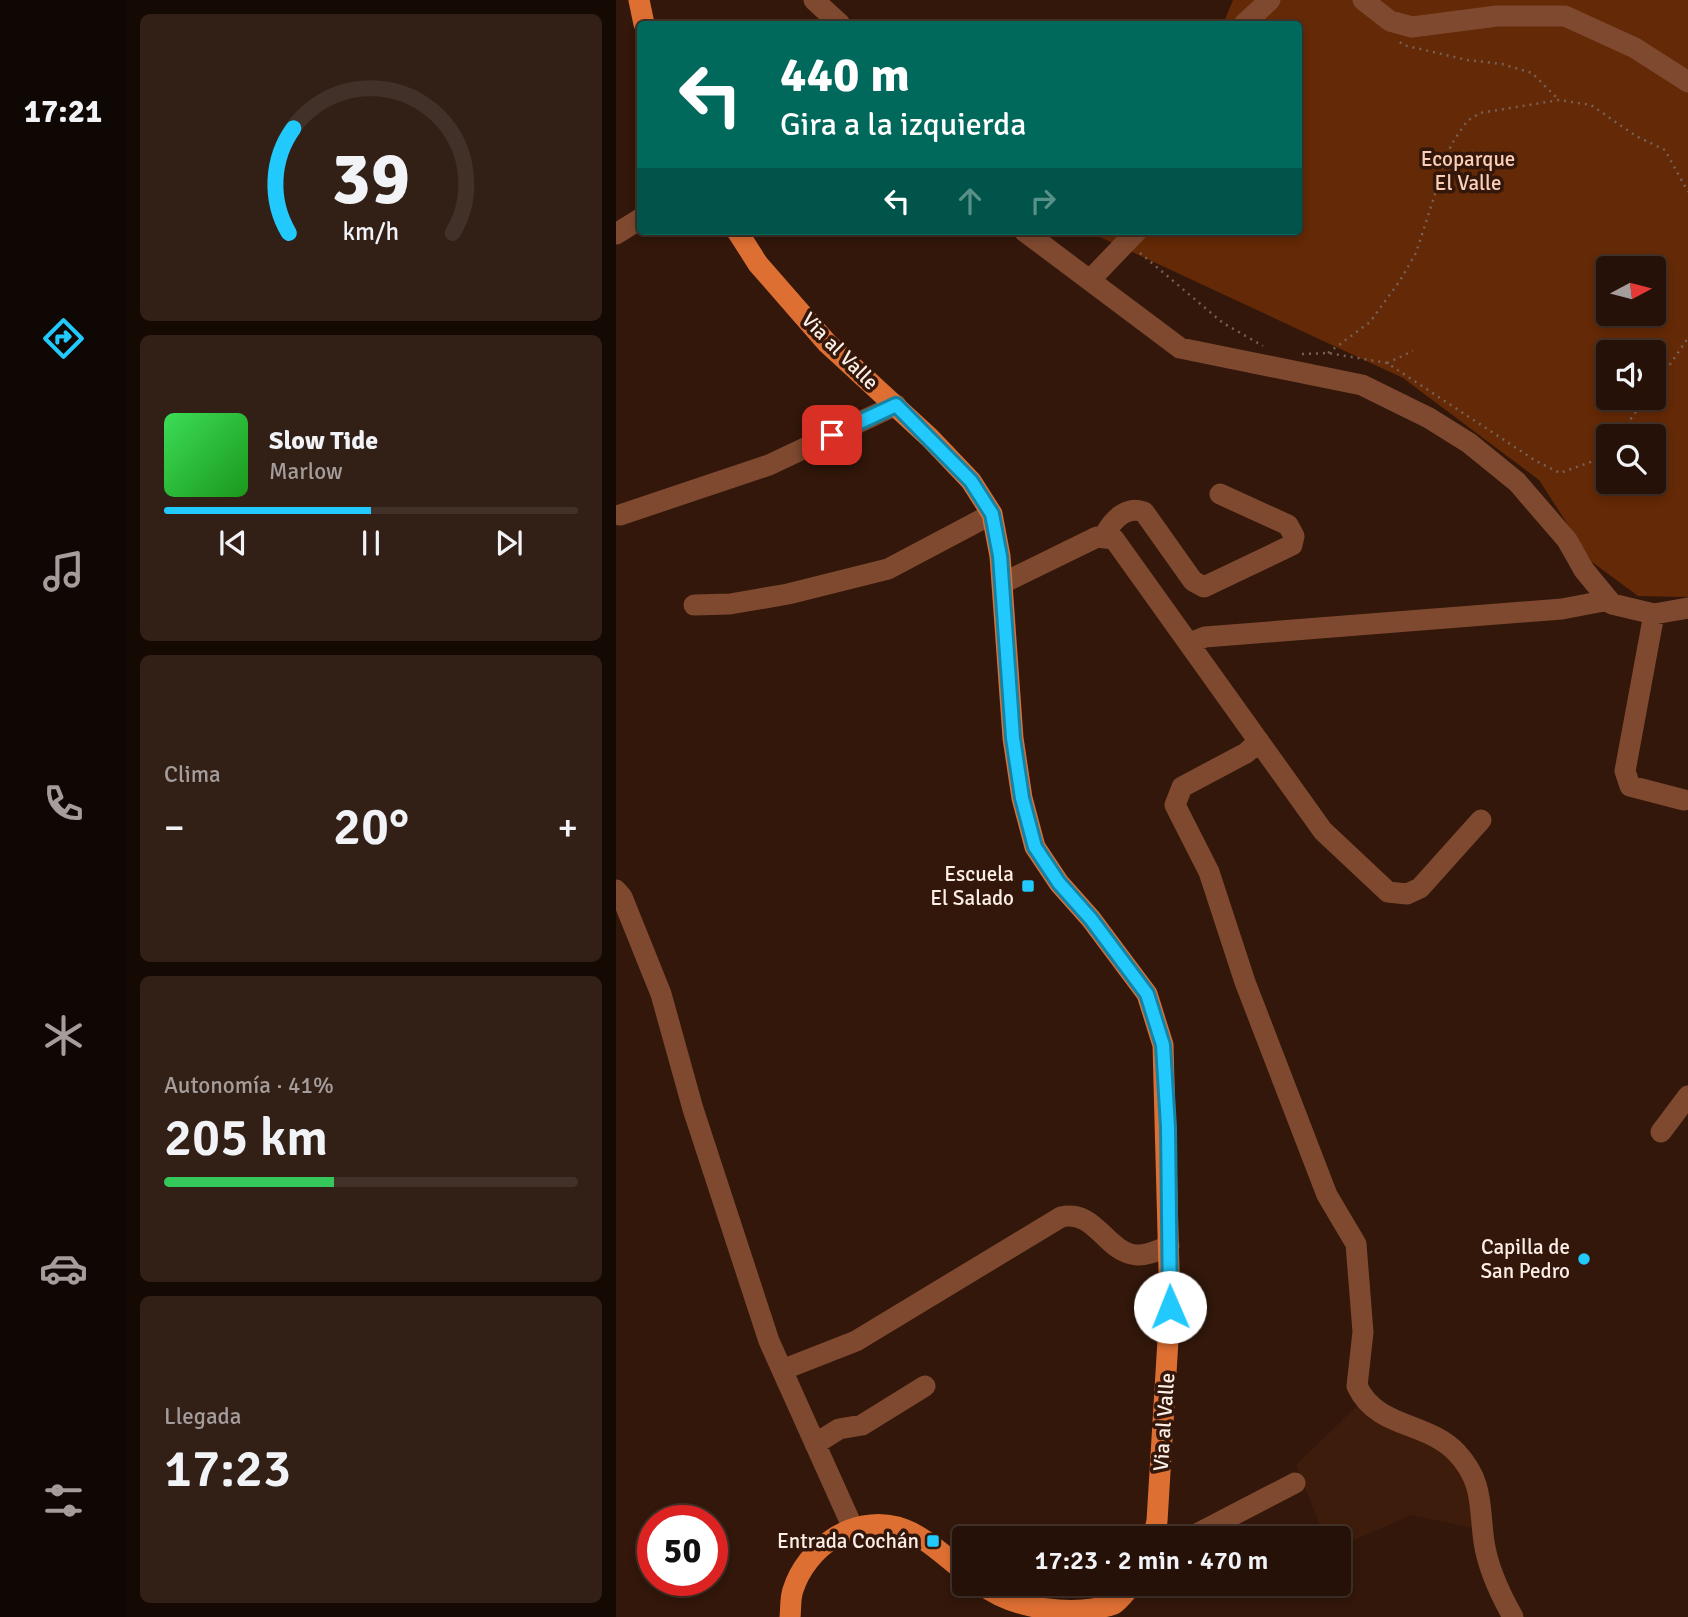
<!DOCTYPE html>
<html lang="es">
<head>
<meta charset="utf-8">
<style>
  body { margin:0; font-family:Signika,sans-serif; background:#321f16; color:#f1f3f6; height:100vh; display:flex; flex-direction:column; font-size:26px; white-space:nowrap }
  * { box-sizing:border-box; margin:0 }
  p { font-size:23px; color:#a49d9c }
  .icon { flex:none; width:38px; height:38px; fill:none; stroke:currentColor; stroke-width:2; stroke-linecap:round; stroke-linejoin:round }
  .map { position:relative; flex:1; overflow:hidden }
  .side { display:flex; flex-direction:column; gap:14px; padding:14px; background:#150904; width:490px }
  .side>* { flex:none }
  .top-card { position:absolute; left:21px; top:21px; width:665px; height:214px; border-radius:7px; box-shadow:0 4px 10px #0003,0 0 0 2px #423129; background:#00695c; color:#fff; overflow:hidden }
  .needle { width:46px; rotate:83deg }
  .tools { position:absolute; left:980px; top:256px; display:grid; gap:14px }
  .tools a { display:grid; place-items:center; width:70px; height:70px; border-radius:7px; background:#261108; box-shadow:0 4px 10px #0003,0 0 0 2px #423129; font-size:35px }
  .speed { position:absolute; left:21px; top:1505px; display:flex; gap:14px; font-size:35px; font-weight:700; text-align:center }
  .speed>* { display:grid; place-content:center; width:91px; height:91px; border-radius:50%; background:#261108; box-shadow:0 4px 10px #0003,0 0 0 2px #423129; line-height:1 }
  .speed .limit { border:10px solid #d22; background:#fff; color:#111 }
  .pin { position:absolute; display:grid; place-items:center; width:60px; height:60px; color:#fff; margin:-30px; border-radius:14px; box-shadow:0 4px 10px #0006 }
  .me { position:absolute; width:77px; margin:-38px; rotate:359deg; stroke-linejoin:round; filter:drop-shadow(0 0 5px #0008) }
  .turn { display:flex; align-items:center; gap:24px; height:147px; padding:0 28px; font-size:32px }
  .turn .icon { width:91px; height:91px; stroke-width:2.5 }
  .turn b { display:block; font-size:49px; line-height:60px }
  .lanes { display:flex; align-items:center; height:66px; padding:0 28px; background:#0003; justify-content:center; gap:35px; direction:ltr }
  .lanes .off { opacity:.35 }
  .big { font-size:52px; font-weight:600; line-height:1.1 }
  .side .card { flex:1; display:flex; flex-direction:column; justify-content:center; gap:10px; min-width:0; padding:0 24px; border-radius:10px; background:#321f16 }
  .side .dial { align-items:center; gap:0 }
  .dial svg { height:182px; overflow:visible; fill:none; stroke:#423129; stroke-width:7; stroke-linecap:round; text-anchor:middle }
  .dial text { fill:#f1f3f6; stroke:none }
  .song { display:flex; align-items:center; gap:21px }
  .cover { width:84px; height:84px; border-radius:10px; background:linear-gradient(135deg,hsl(130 70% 55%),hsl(120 70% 35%)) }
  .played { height:7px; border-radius:4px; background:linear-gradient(90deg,#21c9fd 50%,#423129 50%) }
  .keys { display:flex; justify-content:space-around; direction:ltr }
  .heat { display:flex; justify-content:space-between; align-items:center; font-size:38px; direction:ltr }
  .charge { height:10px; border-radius:5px; background:linear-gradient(90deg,#34c759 41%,#423129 0) }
  .trip { position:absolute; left:336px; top:1526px; width:399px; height:70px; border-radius:7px; background:#261108; box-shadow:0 4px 10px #0003,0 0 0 2px #423129; font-weight:600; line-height:70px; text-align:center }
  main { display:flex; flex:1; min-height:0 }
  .tabs { display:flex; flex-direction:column; width:126px; justify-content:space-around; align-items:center; background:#0f0703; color:#a49d9c }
  .tabs .icon { width:49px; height:49px }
  .tabs .selected { color:#21c9fd }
  .tabs b { font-size:32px; color:#f1f3f6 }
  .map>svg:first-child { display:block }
</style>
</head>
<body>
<main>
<nav class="tabs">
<b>17:21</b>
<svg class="icon selected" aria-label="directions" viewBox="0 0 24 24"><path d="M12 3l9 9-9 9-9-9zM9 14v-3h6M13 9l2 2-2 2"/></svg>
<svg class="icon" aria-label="music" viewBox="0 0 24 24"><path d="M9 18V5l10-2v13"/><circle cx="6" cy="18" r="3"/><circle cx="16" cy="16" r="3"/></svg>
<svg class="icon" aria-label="phone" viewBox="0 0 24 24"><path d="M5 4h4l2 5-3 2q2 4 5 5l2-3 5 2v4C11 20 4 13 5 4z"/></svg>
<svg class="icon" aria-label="climate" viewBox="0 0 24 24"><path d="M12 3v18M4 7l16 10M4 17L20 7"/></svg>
<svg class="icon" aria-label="car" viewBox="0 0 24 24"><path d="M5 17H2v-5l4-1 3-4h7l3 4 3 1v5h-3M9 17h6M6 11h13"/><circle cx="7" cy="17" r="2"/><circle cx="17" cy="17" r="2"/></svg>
<svg class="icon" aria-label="filters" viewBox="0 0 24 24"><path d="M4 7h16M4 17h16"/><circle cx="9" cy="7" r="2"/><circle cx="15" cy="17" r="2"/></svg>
</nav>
<section class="side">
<div class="card dial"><svg viewBox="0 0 100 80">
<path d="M14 69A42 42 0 1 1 86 69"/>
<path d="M14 69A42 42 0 0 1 16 23" stroke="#21c9fd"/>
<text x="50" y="56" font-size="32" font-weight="700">39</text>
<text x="50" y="72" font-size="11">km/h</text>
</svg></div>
<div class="card">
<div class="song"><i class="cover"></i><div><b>Slow Tide</b><p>Marlow</p></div></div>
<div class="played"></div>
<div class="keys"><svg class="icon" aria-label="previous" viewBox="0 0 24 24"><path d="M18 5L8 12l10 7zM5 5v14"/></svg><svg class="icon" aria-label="pause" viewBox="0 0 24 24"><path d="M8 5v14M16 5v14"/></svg><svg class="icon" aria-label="next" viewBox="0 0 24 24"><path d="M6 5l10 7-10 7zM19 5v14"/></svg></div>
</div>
<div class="card"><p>Clima</p>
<div class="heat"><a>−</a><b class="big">20°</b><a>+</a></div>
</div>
<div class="card"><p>Autonomía · 41%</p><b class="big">205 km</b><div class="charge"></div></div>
<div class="card"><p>Llegada</p><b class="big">17:23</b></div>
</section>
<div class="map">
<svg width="1072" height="1617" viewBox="0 0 1072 1617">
  <rect width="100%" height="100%" fill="#32170a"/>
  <path fill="#3d1c0b" d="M742,1405L837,1449L861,1512L856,1528L795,1515L723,1547V1538H709L680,1465Z"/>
  <path fill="#642906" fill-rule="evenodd" d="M617,0H1072V597L1022,596L976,562L923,480L787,378L471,231H682V24H607ZM992,268H1038V313H992ZM992,352H1038V397H992ZM992,436H1038V481H992Z"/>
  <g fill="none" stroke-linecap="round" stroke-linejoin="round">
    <path stroke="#776055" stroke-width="2.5" stroke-dasharray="2 5" stroke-linecap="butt" d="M784,42L787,45L851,60L886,64L916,73L943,100
      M524,253L607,323L647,346
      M712,353L754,322L783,282L800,253L835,145L851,121L864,113L943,100L975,105L1020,136L1049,150L1072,192
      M686,354L712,353L771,363L920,461L944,473L983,459L992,448
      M771,363L797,351
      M1038,388L1072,338
      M1002,436L1031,397"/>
    <path stroke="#7e492f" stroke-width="21" d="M198,0L224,24
      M747,0L774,21L796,27L881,16H949L1019,48L1072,82
      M628,24L654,0
      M408,231L564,348L746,385L813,418L853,443L901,482L951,540L968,570L996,604L1038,614L1072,608
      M0,234L24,219
      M475,279L521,231
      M4,515L153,465L280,405
      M488,536C496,521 510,505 528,512L577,581L588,587L676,545L678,536L672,525L604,494
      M386,580H393L481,537L498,539L707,831L772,892L791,894L804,888L865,820
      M78,605L114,604L172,594L272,569L376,514
      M1038,614L1009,771L1014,786L1068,800
      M574,643L589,637L946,609L993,600
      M643,741L630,753L566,787L559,805L593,872L629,982L711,1195L740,1244L747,1332L741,1386C761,1429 811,1421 841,1453C868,1482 863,1507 868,1542C872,1569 884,1594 897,1617
      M0,890L6,897L45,994L77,1109L153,1341L237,1528
      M1045,1132L1072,1096
      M166,1370L240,1341L445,1217C480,1209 490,1253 521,1255C531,1256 544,1249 553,1246
      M199,1444L223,1429L246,1425L309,1386
      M573,1538L679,1483"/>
    <path stroke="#dd6f33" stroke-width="21" d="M23,0L28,24
      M121,231L142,264L211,343L314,438L355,481L376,514L384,556L397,738L406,798L419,847L443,883L475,919L531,994L547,1045L554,1307L541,1521L537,1538
      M365,1584C398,1610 459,1617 498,1604C505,1599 511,1590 517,1584
      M174,1617C175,1609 174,1598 177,1590C190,1548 237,1515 281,1527C307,1534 328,1556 348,1571"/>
  </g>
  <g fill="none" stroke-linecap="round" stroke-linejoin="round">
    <g stroke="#1583a4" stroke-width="18">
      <path id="route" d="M216,435L280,405L355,481L376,514L384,556L397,738L406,798L419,847L443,883L475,919L531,994L547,1045L552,1127L554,1307"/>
    </g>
    <use href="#route" stroke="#21c9fd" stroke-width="12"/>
  </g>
  <g fill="#21c9fd" stroke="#32170a" stroke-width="2.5">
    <rect x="405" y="879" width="14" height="14" rx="3.5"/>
    <circle cx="968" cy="1259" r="7"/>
    <rect x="310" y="1534" width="14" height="14" rx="3.5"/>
  </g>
  <g text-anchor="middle" stroke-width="7" stroke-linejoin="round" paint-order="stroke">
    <g font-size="21" fill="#fccdb7" stroke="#32170a">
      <text x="852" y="166">Ecoparque<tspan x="852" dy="24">El Valle</tspan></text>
    </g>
    <g font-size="21" fill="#fdeee7" stroke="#32170a">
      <text transform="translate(224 351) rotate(45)" y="7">Via al Valle</text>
      <text transform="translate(548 1422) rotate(-86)" y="7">Via al Valle</text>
    </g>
    <g font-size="21" fill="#fdeee7" stroke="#32170a" text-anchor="end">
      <text x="398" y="881">Escuela<tspan x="398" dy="24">El Salado</tspan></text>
      <text x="954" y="1254">Capilla de<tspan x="954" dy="24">San Pedro</tspan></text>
      <text x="303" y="1548">Entrada Cochán</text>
    </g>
  </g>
</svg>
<div class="tools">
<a><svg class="needle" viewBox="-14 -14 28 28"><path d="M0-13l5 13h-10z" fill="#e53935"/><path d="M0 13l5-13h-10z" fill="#a49d9c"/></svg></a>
<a><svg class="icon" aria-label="sound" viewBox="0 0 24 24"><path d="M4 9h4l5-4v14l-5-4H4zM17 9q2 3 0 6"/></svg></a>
<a><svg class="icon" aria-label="search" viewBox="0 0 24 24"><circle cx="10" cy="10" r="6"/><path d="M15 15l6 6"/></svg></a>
</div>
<div class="speed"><div class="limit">50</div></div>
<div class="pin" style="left:216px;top:435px;background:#d93025"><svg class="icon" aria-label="arrive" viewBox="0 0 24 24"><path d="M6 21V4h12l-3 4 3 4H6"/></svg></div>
<svg class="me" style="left:554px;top:1307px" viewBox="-20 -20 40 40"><circle r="19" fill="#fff"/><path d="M0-13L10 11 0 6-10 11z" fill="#21c9fd"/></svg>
<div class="trip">17:23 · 2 min · 470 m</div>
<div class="top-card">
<div class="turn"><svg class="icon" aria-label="left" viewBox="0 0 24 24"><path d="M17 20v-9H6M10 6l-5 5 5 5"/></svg><div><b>440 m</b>Gira a la izquierda</div></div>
<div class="lanes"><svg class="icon" aria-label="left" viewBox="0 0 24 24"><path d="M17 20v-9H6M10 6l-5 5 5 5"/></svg><svg class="icon off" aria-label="ahead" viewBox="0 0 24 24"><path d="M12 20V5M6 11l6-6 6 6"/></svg><svg class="icon off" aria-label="right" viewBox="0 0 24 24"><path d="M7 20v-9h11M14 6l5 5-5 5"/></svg></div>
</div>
</div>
</main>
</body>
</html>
